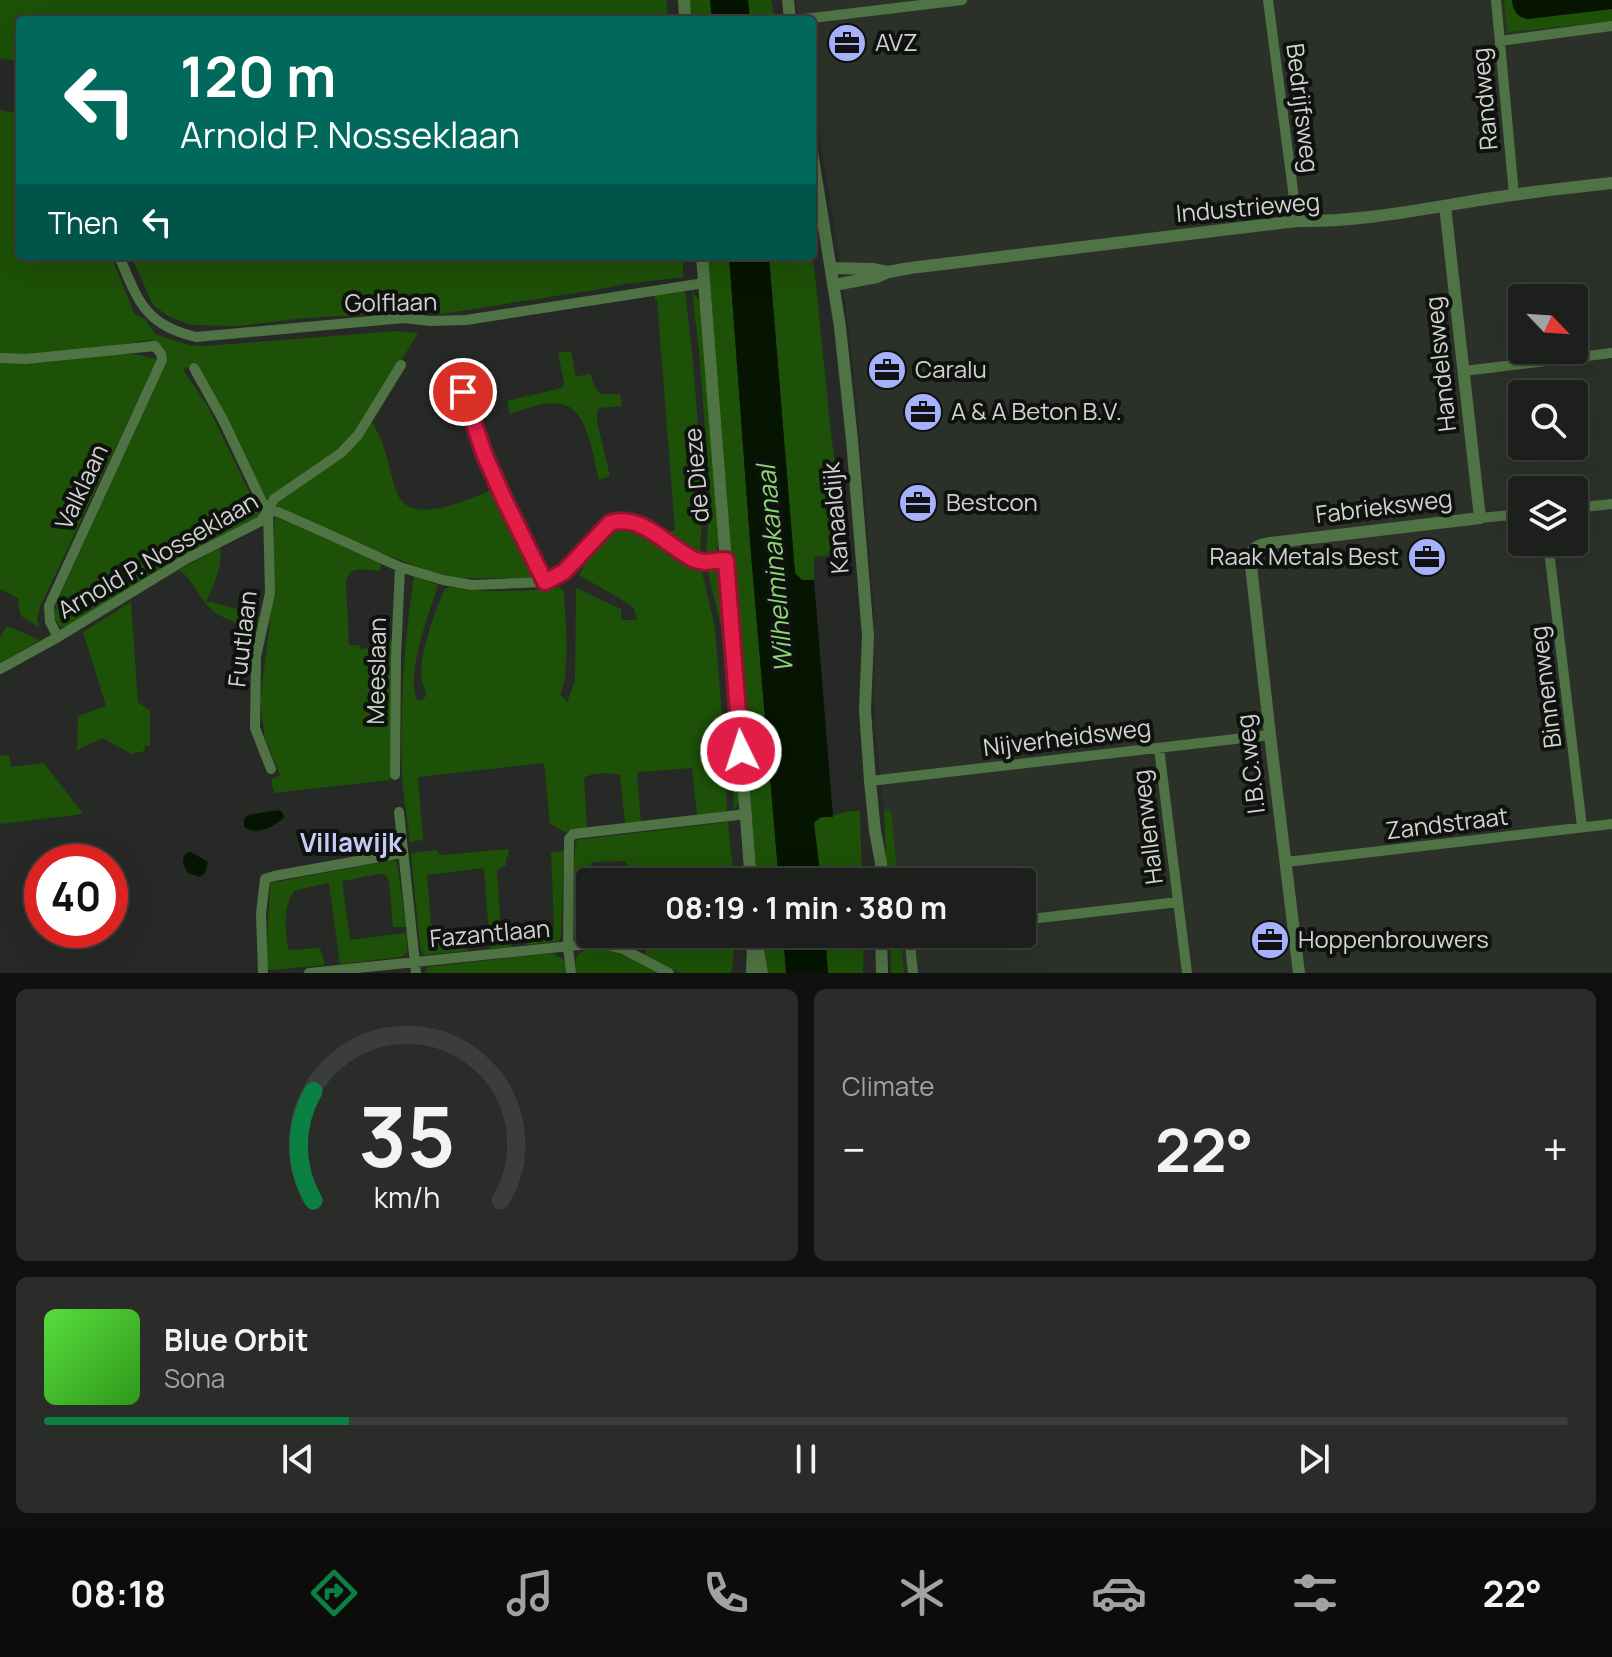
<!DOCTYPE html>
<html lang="en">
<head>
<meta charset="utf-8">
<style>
  body { margin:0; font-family:Manrope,sans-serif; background:#2a2c29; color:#f1f3f6; height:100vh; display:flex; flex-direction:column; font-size:30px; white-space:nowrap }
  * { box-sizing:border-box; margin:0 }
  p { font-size:26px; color:#a0a2a3 }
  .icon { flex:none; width:44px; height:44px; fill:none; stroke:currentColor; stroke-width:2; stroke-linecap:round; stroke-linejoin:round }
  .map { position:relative; height:973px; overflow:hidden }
  .sheet { display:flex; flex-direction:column; gap:16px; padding:16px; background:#10110f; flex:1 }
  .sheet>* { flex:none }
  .hud { position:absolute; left:16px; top:16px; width:800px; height:244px; border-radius:8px; box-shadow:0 8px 32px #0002,0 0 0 2px #3b3d3b; background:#00695c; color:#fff; overflow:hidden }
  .needle { width:52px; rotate:115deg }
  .tools { position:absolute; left:1508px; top:284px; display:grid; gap:16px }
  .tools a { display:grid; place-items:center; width:80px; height:80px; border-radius:8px; background:#1d1f1c; box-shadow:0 8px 32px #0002,0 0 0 2px #3b3d3b; font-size:40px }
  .speed { position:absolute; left:24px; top:844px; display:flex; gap:16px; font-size:40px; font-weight:700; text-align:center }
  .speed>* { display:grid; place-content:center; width:104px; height:104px; border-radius:50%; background:#1d1f1c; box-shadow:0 8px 32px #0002,0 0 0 2px #3b3d3b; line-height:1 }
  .speed .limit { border:12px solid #d22; background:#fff; color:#111 }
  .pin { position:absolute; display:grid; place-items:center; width:68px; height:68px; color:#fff; margin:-34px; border:4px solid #fff; border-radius:50%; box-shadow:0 2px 8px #0007 }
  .me { position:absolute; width:88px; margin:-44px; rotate:356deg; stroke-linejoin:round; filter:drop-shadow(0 0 6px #0008) }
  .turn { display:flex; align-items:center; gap:28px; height:168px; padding:0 32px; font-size:36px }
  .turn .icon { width:104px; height:104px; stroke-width:2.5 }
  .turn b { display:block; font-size:56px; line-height:68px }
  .then { display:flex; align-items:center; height:76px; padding:0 32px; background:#0003; gap:16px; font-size:30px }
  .big { font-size:60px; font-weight:700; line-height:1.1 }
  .sheet .card { flex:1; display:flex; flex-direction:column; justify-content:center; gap:12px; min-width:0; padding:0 28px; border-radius:12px; background:#2a2c29 }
  .sheet .dial { align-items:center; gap:0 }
  .dial svg { height:208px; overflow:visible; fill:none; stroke:#3b3d3b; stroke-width:7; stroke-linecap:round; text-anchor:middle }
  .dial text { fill:#f1f3f6; stroke:none }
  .song { display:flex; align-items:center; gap:24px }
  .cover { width:96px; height:96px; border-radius:12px; background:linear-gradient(135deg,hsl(110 70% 55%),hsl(110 70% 35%)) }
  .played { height:8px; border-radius:4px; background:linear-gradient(90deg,#0b8043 20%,#3b3d3b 20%) }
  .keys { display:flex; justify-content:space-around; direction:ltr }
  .heat { display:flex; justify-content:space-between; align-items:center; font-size:44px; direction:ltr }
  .sheet .tiles { flex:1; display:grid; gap:16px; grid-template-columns:1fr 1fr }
  .card:last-child { grid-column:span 2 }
  .trip { position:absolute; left:576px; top:868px; width:460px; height:80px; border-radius:8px; background:#1d1f1c; box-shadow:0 8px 32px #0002,0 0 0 2px #3b3d3b; font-weight:700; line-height:80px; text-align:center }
  .tab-bar { display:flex; height:128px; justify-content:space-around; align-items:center; background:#0c0c0b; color:#a0a2a3 }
  .tab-bar .icon { width:56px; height:56px }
  .tab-bar .selected { color:#0b8043 }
  .tab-bar b { font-size:36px; color:#f1f3f6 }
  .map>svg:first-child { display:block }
</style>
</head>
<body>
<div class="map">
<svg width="1612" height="973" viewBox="0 0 1612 973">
  <rect width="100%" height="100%" fill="#272926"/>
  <path fill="#2b3129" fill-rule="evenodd" d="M796,0H1525L1612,4V973H902L898,934H1022V882H892L875,728L874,609L854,372L838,247L812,93V20H799ZM1522,298H1574V350H1522ZM1522,394H1574V446H1522ZM1522,490H1574V542H1522Z"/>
  <path fill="#1d5107" d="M0,0H666L668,20H20V62L0,58Z
    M689,0H710L712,20H690Z
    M748,0H771L775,20H750Z
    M1504,0H1512L1513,7L1528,19L1612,9V21L1510,32L1507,31Z
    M0,110L20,114V256H111L134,313L146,320L155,334L188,345L205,346L396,331L418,333L356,433L336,452L266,499L217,399L193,364L183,370L207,405L261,516L73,628L60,627L54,618L56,604L165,364L160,344L149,340L67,353L0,355Z
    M131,256H683V277L625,284L588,291L435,315L426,311L306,318L238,326L190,325L168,316L153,305Z
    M707,256H729L751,554L779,882H757Z
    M769,256H812L815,275L831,433L847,553L814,557V580H802L795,573Z
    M685,291L693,362L703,489L700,556L692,553L663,535L665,532L675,530L657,300H655V295Z
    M692,292L699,300L701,308L719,543L715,553L706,557L710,493L699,350Z
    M571,351L576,377L590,373C597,394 596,395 620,394L622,406L599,408L597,412V422L610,476L599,480C593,457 588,408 561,404C544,401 526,409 510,414L507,401L562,388L564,383L558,353Z
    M118,352L141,355L157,360L40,607L37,619L39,627L21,616L18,605L19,599L0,589V363L49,362Z
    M372,422C387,446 388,468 397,493C410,528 471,498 494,489L537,578H457L429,571L374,550L274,506L275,502C309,479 350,458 372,422Z
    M275,517L315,533L382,563L379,571C365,570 349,564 346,583L349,645H359L360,649L374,647L393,639L390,780L274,793L271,780L280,775L265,738L260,702L270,623Z
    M623,526H633L701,568L715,628L726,766L727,812L697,816L692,768L639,772L637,775L641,821L625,823L620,775C611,772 591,773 584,778L587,827L565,832L550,824L544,763L418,777L423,838L422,840L410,842C408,820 403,797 402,774C400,707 404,642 414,576L438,585C430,612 405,673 417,700H422L426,696C426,689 422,683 421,677C419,659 436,605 445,589L449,587C485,593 523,592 560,587L564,591C565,616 571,673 560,694L567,702L575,681L576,588L621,609V620H637L634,608L619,598L579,575C589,556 602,534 623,526Z
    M220,547C223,567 214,584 206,602H211L245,611L259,613L256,637L253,645L242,641L234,622C226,618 216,615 210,608C198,597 194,580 179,570Z
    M707,568L717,571L723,580L739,802L734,810L732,764L721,626Z
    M131,602L138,702L150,711V746H145L144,751L131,754L103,738L77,750L78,716L106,706L83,632Z
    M7,626L40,640L0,663V638Z
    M9,755L11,767L44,763L83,814L0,824V756Z
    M891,810L898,882H887L884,811Z
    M849,811H860L862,882H821L814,822C821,816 839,815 849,811Z
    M728,822L734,882H630L628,866L626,861L592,862L590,868V934H634V950L611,939H579L572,932L570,923L575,848L577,840Z
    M508,849L509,856L506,858V865L497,870L501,933L503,938L511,939V947L490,949L484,870L482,868L427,875L432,936C445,944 462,935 468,951L424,955L421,950L419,937L411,853L436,850L439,854L443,855Z
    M564,851L561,936L559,941L527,945L525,941L527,938L551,936L554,930L551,852Z
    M393,860L397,862L406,927H393L389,883L386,875L379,874L342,881L350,940L406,933C407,944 411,953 400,957L340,964L329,884L327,883L294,891C283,907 285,929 288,948L291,950L320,948L325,965L271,970L266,968L270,883Z
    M685,934H737L731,973H680L645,955L648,939L674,943L686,940L687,937Z
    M761,934H783L786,973H764Z
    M825,934H864L863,973H828Z
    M890,934H903L902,954L904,973H891Z
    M595,948L613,950L660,973H576C574,954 577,952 595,948Z
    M553,953L564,960L566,973H426L425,971L428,967Z"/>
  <path fill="#051501" d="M710,0H748L750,20H712Z
    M1512,0H1612V9L1528,19C1517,17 1513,11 1512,0Z
    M729,256H769L795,573L802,580H814L833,817H820L814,823L821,882H779L751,554Z
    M279,810L283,813L284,818C272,827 258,836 244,827V819L248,815Z
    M191,852L208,862L205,873L200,877L188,873C183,866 181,860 186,853Z
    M783,934H825L828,973H786Z"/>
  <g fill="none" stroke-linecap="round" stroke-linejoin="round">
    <path stroke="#4f7344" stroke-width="10" d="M1268,0L1297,221
      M1496,0L1514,194
      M796,20L962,0
      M1500,41L1612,26
      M119,256C138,300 144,325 196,337L404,318L430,321L466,320L704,283
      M0,358L26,359L155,346L161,354L162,360L49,606L50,622L58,637
      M194,368L223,420L261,500L268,510L270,593L256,657L255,728L271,769
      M1464,371L1612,353
      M460,373C472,447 512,516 545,582
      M1574,508L1612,504
      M268,510L274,499L341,453L358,435L401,365
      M1480,518L1522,514
      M1548,542L1582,827
      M0,669L58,637L188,558L261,521L268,510L278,512L328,534L400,567L443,580L472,585L545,582L564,572L610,523C643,513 667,547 695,560L704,562L726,560
      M1159,748L1187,973
      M395,775L396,658L400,567
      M870,781L1270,735
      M399,812L416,973
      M1286,862L1612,824
      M1022,920L1178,902
      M909,934L913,973
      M263,973L261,914L265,879L274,876L402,853
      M309,973L599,943L623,949L669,973
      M571,973L568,947L569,839L573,834L747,814"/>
    <path stroke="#4f7344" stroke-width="12" d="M684,0L685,20
      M788,0L790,20
      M812,152L840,327L852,440L868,636L865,710L870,781L875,831L881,863V882
      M702,256L751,882
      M832,268L874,269L888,272
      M834,285L877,277L888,272L910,268L1297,221C1372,222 1439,205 1513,195C1546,190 1579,187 1612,183
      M755,934L762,973
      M881,934L882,973
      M752,973L753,941
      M1299,973L1270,735L1250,557C1253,546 1260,545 1270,543L1480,518L1445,206"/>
  </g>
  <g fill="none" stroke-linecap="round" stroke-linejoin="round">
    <g stroke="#92132f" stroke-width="20">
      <path id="route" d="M463,392L485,456L504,499L545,582L564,572L610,523C643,513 667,547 695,560L704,562L726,560L741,751"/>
    </g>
    <use href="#route" stroke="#e11d48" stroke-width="14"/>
  </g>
  <defs>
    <g id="office-disc" transform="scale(2)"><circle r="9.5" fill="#a6b1fc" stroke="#101210"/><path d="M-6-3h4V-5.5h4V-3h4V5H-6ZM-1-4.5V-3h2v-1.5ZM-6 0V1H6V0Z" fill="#111"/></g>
  </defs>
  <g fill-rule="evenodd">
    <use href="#office-disc" x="847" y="43"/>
    <use href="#office-disc" x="887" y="370"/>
    <use href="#office-disc" x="923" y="412"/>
    <use href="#office-disc" x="918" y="503"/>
    <use href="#office-disc" x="1427" y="557"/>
    <use href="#office-disc" x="1270" y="940"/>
  </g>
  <g text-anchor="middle" stroke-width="8" stroke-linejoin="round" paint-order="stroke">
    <g font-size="24" fill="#d1d3d0" stroke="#101210" text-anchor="start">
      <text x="875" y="51">AVZ</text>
      <text x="915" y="378">Caralu</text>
      <text x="951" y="420">A &amp; A Beton B.V.</text>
      <text x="946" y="511">Bestcon</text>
      <text x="1399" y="565" text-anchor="end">Raak Metals Best</text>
      <text x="1298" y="948">Hoppenbrouwers</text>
    </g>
    <g font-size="24" fill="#d1d3d0" stroke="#101210">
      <text transform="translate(1485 99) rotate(-95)" y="8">Randweg</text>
      <text transform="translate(1302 108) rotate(83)" y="8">Bedrijfsweg</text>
      <text transform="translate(1248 208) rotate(-5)" y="8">Industrieweg</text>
      <text transform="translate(391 303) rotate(-1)" y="8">Golflaan</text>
      <text transform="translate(1441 364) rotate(-96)" y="8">Handelsweg</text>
      <text transform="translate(697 475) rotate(-95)" y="8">de Dieze</text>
      <text transform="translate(82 487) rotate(-65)" y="8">Valklaan</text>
      <text transform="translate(1384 507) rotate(-7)" y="8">Fabrieksweg</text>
      <text transform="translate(836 518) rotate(-95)" y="8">Kanaaldijk</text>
      <text transform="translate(158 556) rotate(-30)" y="8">Arnold P. Nosseklaan</text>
      <text transform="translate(243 639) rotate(-83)" y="8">Fuutlaan</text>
      <text transform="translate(377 671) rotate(-89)" y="8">Meeslaan</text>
      <text transform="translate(1546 687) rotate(-97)" y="8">Binnenweg</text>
      <text transform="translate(1067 738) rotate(-7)" y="8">Nijverheidsweg</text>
      <text transform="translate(1251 764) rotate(-97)" y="8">I.B.C.weg</text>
      <text transform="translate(1447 824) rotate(-7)" y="8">Zandstraat</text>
      <text transform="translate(1148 827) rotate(-97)" y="8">Hallenweg</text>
      <text transform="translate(490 934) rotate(-5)" y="8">Fazantlaan</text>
    </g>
    <g font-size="26" font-style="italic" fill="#8bd874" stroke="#101210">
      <text transform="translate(775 569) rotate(-95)" y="9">Wilhelminakanaal</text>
    </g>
    <g font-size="26" font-weight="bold" fill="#c5cdf7" stroke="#101210">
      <text x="351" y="852">Villawijk</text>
    </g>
  </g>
</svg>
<div class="tools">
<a><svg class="needle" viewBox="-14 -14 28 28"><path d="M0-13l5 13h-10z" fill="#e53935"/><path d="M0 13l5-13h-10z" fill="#a0a2a3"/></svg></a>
<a><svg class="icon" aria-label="search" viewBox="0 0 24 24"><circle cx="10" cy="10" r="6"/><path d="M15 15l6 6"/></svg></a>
<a><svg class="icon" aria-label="layers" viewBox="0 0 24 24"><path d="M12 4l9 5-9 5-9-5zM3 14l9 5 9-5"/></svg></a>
</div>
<div class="speed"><div class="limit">40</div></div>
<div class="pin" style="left:463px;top:392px;background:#d93025"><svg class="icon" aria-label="arrive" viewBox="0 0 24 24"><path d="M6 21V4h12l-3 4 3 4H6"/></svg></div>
<svg class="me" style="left:741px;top:751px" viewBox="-20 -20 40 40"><circle r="17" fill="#e11d48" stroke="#fff" stroke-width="3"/><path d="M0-11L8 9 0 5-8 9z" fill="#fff"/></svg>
<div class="trip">08:19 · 1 min · 380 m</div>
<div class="hud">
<div class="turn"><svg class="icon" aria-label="left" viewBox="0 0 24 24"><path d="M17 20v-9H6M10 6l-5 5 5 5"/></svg><div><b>120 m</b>Arnold P. Nosseklaan</div></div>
<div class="then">Then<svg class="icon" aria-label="left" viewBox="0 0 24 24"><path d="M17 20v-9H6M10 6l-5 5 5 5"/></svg></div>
</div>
</div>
<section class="sheet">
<div class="tiles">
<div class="card dial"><svg viewBox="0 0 100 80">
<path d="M14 69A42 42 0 1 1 86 69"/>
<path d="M14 69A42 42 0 0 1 14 27" stroke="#0b8043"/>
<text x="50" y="56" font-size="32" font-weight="700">35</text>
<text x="50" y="72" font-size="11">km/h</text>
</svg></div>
<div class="card"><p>Climate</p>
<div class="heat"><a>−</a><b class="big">22°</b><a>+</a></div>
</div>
<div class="card">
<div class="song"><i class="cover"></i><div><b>Blue Orbit</b><p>Sona</p></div></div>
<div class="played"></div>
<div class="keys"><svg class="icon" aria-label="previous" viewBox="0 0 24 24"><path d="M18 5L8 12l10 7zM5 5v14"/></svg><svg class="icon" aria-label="pause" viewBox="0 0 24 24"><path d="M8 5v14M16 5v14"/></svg><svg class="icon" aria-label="next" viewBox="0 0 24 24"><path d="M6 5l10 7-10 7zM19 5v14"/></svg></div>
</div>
</div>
</section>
<nav class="tab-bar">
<b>08:18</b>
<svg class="icon selected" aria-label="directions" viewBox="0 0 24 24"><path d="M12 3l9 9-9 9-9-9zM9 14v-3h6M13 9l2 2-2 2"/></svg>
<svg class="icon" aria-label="music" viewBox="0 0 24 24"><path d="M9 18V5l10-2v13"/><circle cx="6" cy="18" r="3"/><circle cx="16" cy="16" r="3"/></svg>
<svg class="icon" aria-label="phone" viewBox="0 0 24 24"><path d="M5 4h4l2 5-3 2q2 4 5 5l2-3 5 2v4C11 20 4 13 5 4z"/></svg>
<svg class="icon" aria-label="climate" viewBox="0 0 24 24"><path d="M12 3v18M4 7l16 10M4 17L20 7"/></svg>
<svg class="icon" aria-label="car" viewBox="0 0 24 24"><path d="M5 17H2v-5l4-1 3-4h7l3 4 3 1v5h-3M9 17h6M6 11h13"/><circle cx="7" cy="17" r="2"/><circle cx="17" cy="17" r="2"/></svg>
<svg class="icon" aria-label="filters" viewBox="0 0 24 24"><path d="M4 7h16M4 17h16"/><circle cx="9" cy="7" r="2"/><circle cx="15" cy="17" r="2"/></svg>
<b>22°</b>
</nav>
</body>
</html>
